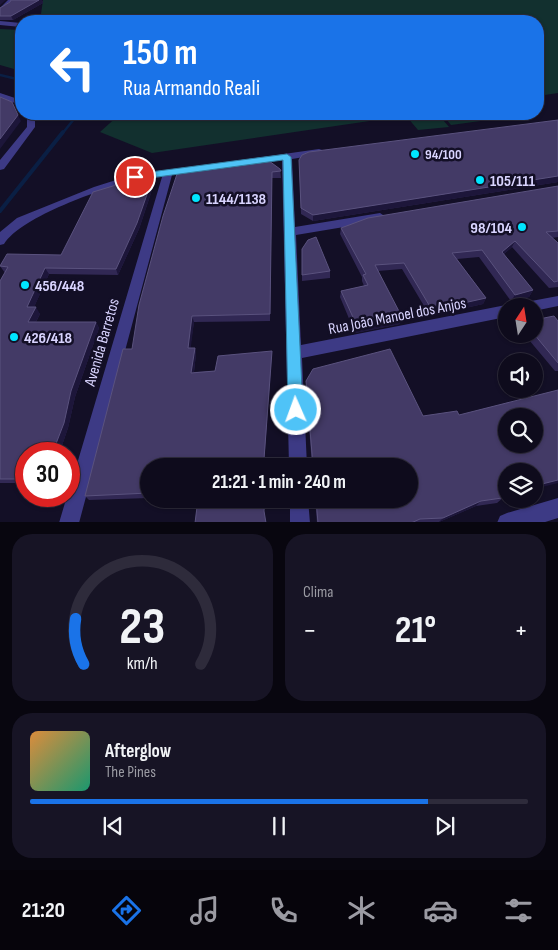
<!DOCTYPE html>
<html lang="pt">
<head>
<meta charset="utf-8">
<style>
  body { margin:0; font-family:"Sofia Sans Condensed",sans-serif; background:#171425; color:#f1f3f6; height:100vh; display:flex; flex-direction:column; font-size:19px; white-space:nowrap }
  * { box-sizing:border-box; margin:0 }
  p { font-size:16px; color:#9b9ba3 }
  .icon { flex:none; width:28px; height:28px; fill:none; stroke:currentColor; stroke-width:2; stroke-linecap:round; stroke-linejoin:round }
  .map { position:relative; height:522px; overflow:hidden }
  .details { display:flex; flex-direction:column; gap:12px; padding:12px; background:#08060f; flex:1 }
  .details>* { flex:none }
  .guide { position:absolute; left:15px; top:15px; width:529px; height:105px; border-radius:20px; box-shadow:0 1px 4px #0004,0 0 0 1px #2e2b3b; background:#1a73e8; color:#fff; overflow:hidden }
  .needle { width:32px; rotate:12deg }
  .tools { position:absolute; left:498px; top:298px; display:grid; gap:10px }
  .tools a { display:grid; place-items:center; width:45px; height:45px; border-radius:50%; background:#0e0b1c; box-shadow:0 1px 4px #0004,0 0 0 1px #2e2b3b; font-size:25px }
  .speed { position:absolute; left:15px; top:442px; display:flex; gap:10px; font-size:25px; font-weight:700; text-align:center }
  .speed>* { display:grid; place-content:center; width:65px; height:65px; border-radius:50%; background:#0e0b1c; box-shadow:0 1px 4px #0004,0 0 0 1px #2e2b3b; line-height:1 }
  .speed .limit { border:8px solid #d22; background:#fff; color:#111 }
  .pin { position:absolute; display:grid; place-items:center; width:42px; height:42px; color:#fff; margin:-21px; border:2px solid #fff; border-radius:50%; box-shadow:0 1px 5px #0007 }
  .me { position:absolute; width:55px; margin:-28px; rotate:358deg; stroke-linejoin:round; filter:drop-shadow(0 0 4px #0008) }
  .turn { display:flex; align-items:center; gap:18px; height:105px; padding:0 25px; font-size:22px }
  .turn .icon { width:65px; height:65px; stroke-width:2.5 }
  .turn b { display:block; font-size:35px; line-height:42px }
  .big { font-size:38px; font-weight:700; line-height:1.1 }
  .details .card { flex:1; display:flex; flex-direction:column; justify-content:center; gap:8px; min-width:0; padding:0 18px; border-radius:20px; background:#171425 }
  .details .dial { align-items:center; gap:0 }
  .dial svg { height:130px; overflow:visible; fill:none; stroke:#2e2b3b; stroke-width:7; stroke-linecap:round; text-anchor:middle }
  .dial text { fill:#f1f3f6; stroke:none }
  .song { display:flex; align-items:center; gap:15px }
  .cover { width:60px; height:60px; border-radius:8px; background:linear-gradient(135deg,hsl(30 70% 55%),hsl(160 70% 35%)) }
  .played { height:5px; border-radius:2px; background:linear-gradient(90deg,#1a73e8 80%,#2e2b3b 80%) }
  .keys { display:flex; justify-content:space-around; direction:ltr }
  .heat { display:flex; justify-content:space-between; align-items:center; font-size:28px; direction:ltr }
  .details .tiles { flex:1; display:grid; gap:12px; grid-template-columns:1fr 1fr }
  .card:last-child { grid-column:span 2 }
  .trip { position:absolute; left:140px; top:458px; width:278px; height:50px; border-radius:25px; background:#0e0b1c; box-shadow:0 1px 4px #0004,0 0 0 1px #2e2b3b; font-weight:700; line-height:50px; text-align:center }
  .dock { display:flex; height:80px; justify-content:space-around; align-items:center; background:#06040b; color:#9b9ba3 }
  .dock .icon { width:35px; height:35px }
  .dock .active { color:#1a73e8 }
  .dock b { font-size:22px; color:#f1f3f6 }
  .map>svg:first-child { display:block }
</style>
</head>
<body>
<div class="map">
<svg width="558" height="523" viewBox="0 0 558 523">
  <rect width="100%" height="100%" fill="#130f26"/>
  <path fill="#12302f" d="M43,0H558V93L538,96V21H40Z
    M0,29L21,30V71L0,65Z
    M120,114H417L152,153L100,132Z
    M438,114L449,127L418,130L407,117Z
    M442,114H482L488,120L451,125Z"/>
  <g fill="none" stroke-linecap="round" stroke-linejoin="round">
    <path stroke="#0a1f44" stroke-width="2.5" d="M0,75L21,80
      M62,134L78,114"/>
    <path stroke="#0a1f44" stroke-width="4" d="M0,211L63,132"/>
    <path fill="#3d3a85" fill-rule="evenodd" d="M8,0H14L10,6L0,12V8Z
      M0,21L21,23V27L0,25Z
      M0,93L21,100V105L0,98Z
      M27,114H35V127L4,169L0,170V160L27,127Z
      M319,149L322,150V154L292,159L295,227L380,213L386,217L380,221L296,235L301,345L506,305L508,306H506V317L302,358L307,466H289L282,160L228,168L223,165L228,162Z
      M198,166L203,169L202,171L172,175L79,523H59L67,496H69V491L162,177C153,178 143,178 135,180C102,189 22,216 4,244L0,245V232L17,218L94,187L135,174Z
      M558,296V306L534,311V306H524L526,302Z
      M558,498V518L542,523H497L500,516L507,513Z
      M290,499H308L310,523H290Z"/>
  </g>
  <path fill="#312854" d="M11,0H42L43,3L13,20H0V8L10,2Z
    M558,120V182L313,221L301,214L299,160Z
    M260,162L280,169L281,178H272L270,321L194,322L190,348H195L196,354L194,372L215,371L272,351L264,464L230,466H149V498L89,500L85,496L132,349Z
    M558,186V237L552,238L558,243V287L549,288L512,247L504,254L533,290L529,297L511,301L479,257L457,259L486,298L483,304L430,316L402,269L378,271L400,324L355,333L340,297L341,291L364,286L362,281V277L340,234L341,228Z
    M152,190L139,229L118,275L49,274L34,307L40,314L36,322H96L99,328L75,397L68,428L59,454H26V483H0V281L5,273L0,266L61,255Z
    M302,249L330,271V278L302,281Z
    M558,321V371H555L524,334H534Z
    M306,381L423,416L459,415L534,471L497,503L476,506L439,522L317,523L315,499H409V466H312L306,387Z"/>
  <path fill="#1d163a" d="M0,0H6L0,5Z
    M38,0H42L43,3L13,20L11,16Z
    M18,115L21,121L0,149V139Z
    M558,176V182L313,221V215Z
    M151,183L152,190L139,229L118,275L116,269Z
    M515,241L512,247L498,259L502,252Z
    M45,268L49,274L31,314L27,307Z
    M533,290L529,297L511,301L515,295Z
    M486,298L483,304L430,316L432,310Z
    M36,307L40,314L32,329L28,322Z
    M192,316L194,322L190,354L188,348Z
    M402,317L400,324L355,333L357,326Z
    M96,322L99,328L75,397L68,428L59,454H52L71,391Z
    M195,348L196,354L193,379L191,373Z
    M272,351V357L264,464V459Z
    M558,480V483L534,489V486Z
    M506,495V497L502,499L501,496Z
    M481,501L476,506L439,522L443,518Z"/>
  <path fill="#433a66" stroke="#5a527e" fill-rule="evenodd" d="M11,0H39L11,16H0V8L10,2Z
    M0,97L12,102L18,115L0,139Z
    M558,120V176L313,215L301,208L299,160L302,155L309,152Z
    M265,158L280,169L281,171L272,172L270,314L192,316L188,348H195L191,373L215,371L218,356L272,351L264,459L163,466H149V493L85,496L123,349H132L139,305L163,216L177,174L187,168L229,163L260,162Z
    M134,176L147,179L151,183L137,223L116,269L45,268L27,307H36L28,322H96L71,391L64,423L52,454H26V479H0V281L8,267L0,266L7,254L61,255L93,192L113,186Z
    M558,186V231L546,232L558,243V281L554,282L515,241L502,252L533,290L515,295L482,250L452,253L486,298L432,310L404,263L375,265L402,317L357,326L341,291L368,285L363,275L366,274L341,228L368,218Z
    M316,237L330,271L302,275V249L308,240Z
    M554,316L558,321V363L534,334V320Z
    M390,349L423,416L457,411L459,415L558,390V480L534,486V471H506V495L501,496L502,498L481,501L443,518L420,519L411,523H318L316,499H409V466H313L306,381L313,369ZM506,416H534V444H506Z
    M198,499H265L264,511L266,523H195Z"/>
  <path fill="#4fc3f7" stroke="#337fa1" d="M287,154L291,157L303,410L301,415L296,417L290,415L288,410L283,160L135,180L131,177L135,174Z"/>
  <g fill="#00e5ff" stroke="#130f26" stroke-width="2">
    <circle cx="415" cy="154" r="5"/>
    <circle cx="480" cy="180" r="5"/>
    <circle cx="196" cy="198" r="5"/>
    <circle cx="522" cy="227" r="5"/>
    <circle cx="25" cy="285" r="5"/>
    <circle cx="14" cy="337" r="5"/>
  </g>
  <g text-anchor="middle" stroke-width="5" stroke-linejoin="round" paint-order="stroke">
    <g font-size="14" font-weight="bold" fill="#d9d4ff" stroke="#130f26" text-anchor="start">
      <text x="425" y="159">94/100</text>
    </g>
    <g font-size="16" font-weight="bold" fill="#d9d4ff" stroke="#130f26" text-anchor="start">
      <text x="490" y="186">105/111</text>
      <text x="206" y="204">1144/1138</text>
      <text x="512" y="233" text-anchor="end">98/104</text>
      <text x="35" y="291">456/448</text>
      <text x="24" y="343">426/418</text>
    </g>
    <g font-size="16" fill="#d9d4ff" stroke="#130f26">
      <text transform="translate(397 315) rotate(-11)" y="6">Rua João Manoel dos Anjos</text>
      <text transform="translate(101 342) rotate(-74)" y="6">Avenida Barretos</text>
    </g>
  </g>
</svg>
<div class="tools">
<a><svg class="needle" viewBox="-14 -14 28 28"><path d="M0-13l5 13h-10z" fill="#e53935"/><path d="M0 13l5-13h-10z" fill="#9b9ba3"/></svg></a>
<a><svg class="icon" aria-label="sound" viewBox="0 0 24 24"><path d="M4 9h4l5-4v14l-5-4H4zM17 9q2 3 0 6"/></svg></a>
<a><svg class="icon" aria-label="search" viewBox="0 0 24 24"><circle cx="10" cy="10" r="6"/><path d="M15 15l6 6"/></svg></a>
<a><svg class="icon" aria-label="layers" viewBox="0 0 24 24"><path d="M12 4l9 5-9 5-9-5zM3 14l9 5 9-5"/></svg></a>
</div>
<div class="speed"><div class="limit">30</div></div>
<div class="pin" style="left:135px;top:177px;background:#d93025"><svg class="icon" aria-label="arrive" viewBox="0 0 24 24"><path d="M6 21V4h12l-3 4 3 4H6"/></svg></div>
<svg class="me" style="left:296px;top:410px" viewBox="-20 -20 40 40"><circle r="17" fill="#4fc3f7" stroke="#fff" stroke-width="3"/><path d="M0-11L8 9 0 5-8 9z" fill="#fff"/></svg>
<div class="trip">21:21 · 1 min · 240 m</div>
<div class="guide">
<div class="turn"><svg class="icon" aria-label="left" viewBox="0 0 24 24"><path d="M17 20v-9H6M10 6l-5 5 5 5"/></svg><div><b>150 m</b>Rua Armando Reali</div></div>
</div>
</div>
<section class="details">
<div class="tiles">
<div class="card dial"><svg viewBox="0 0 100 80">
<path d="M14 69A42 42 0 1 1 86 69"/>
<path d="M14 69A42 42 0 0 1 9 41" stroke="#1a73e8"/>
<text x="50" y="56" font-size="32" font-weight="700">23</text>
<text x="50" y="72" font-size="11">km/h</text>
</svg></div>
<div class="card"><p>Clima</p>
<div class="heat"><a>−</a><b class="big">21°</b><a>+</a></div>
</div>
<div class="card">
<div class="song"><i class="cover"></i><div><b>Afterglow</b><p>The Pines</p></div></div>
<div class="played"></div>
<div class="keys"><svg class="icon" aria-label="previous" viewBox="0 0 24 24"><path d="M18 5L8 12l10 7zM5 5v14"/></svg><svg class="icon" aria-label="pause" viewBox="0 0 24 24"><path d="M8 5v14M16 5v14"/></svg><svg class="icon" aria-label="next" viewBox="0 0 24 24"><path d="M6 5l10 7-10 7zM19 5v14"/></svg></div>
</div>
</div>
</section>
<nav class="dock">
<b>21:20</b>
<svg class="icon active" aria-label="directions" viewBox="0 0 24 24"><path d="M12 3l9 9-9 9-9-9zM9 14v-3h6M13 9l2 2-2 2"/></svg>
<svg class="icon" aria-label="music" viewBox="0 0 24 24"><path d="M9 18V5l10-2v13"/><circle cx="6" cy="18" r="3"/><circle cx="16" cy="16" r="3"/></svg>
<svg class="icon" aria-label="phone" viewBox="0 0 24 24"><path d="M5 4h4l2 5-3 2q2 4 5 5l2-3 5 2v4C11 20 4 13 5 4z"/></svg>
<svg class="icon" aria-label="climate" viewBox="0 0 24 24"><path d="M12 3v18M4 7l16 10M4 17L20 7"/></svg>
<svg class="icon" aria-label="car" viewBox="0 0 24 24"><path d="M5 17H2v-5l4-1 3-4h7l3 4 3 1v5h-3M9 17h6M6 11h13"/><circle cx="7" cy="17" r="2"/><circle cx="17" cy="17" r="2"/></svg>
<svg class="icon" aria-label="filters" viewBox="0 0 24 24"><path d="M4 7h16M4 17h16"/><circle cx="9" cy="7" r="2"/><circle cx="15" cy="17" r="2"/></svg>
</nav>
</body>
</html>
